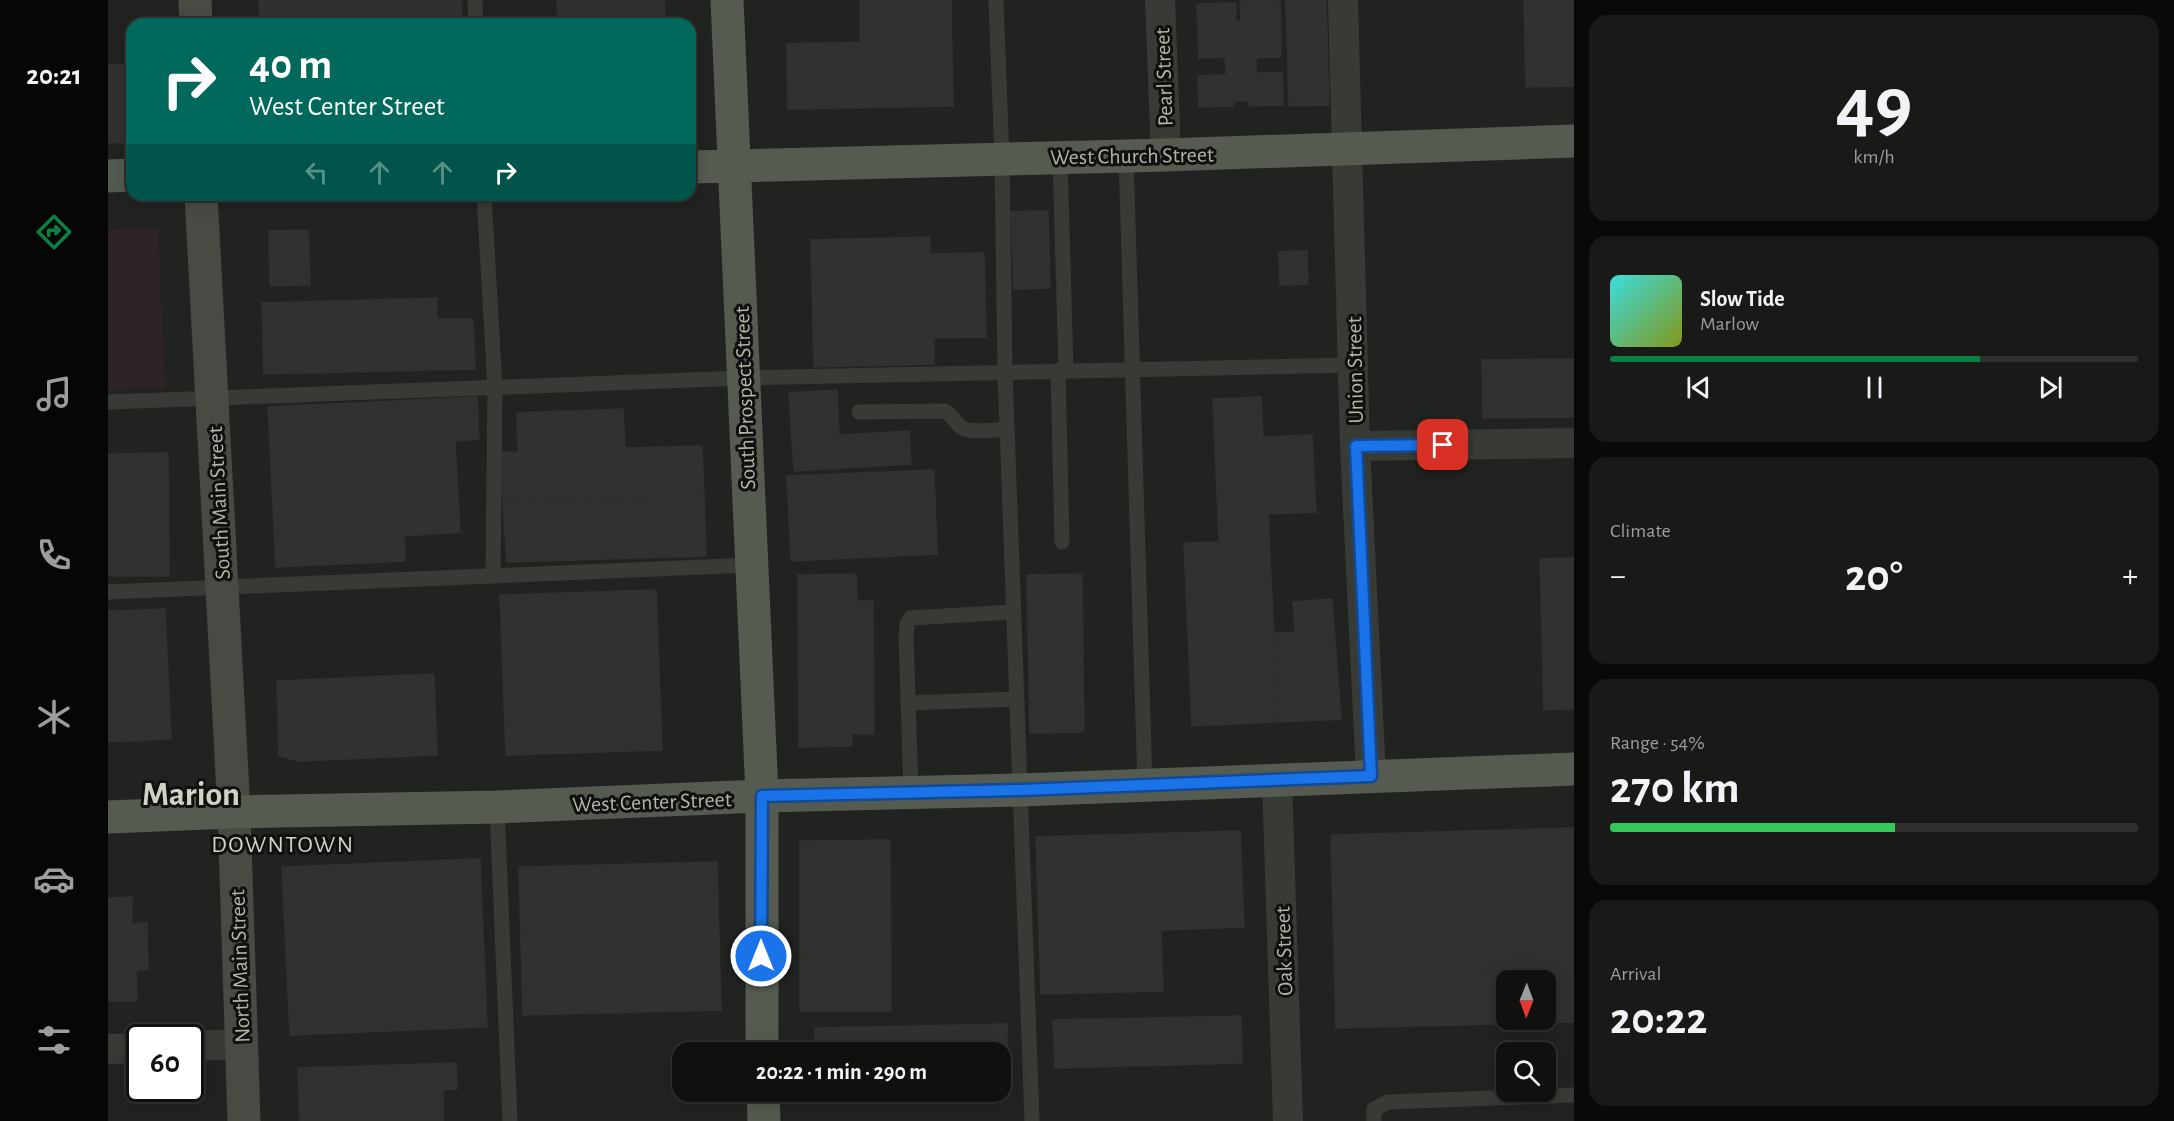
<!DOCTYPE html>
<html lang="en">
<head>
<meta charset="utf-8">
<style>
  body { margin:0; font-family:"Alegreya Sans",sans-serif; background:#191918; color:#f1f3f6; height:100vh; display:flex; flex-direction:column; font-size:22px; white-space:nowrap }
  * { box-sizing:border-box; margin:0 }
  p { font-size:20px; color:#9c9d9e }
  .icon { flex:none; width:33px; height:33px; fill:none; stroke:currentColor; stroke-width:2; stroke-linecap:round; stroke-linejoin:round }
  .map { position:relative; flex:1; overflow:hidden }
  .side { display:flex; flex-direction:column; gap:15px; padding:15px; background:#090908; width:600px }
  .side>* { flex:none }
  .guide { position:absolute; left:18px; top:18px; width:570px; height:183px; border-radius:18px; box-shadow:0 3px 15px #0003,0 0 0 2px #30302f; background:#00695c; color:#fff; overflow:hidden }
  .needle { width:39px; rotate:181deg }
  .tools { position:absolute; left:1388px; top:970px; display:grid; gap:12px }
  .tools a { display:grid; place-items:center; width:60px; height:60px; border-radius:12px; background:#10100f; box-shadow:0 3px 15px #0003,0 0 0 2px #30302f; font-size:30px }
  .speed { position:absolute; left:18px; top:1024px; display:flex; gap:12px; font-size:30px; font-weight:700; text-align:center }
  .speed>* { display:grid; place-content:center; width:78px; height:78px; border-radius:50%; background:#10100f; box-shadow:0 3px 15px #0003,0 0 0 2px #30302f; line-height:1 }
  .speed .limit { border:3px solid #111; border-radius:9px; background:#fff; color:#111 }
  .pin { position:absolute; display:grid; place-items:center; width:51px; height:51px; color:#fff; margin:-26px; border-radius:12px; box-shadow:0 3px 9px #0006 }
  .me { position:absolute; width:66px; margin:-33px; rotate:0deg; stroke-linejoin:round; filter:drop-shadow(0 0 4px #0008) }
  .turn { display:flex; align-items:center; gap:21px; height:126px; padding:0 24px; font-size:27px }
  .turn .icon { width:78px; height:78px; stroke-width:2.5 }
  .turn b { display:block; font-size:42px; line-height:51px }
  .lanes { display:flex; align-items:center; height:57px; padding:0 24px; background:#0003; justify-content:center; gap:30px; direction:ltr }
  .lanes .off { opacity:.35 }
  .big { font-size:45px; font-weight:700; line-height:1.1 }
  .side .card { flex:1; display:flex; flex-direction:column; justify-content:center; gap:9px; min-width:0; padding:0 21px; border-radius:18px; background:#191918 }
  .side .dial { align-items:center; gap:0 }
  .dial b { font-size:78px; line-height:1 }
  .song { display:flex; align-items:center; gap:18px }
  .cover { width:72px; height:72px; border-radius:9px; background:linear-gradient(135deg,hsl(180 70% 55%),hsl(70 70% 35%)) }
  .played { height:6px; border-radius:3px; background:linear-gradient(90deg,#0b8043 70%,#30302f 70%) }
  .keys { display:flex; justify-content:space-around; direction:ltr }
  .heat { display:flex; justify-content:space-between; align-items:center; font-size:33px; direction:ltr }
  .charge { height:9px; border-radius:4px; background:linear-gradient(90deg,#34c759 54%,#30302f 0) }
  .trip { position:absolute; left:564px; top:1042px; width:339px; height:60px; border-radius:18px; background:#10100f; box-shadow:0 3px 15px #0003,0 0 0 2px #30302f; font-weight:700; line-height:60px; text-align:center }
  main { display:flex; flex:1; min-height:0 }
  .tabs { display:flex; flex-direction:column; width:108px; justify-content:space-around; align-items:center; background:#060606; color:#9c9d9e }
  .tabs .icon { width:42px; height:42px }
  .tabs .active { color:#0b8043 }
  .tabs b { font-size:27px; color:#f1f3f6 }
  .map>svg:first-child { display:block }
</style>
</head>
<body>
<main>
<nav class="tabs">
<b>20:21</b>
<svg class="icon active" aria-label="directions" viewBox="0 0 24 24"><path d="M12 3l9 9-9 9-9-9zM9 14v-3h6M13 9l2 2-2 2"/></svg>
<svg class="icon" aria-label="music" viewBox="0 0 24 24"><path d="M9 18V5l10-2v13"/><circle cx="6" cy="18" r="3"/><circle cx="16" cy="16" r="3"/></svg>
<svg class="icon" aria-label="phone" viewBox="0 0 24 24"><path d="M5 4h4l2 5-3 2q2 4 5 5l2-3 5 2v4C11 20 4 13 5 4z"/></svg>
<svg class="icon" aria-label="climate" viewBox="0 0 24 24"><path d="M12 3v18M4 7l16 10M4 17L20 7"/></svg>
<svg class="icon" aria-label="car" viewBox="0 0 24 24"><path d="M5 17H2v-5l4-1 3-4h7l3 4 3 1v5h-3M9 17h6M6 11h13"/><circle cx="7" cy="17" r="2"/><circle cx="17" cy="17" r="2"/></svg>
<svg class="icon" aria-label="filters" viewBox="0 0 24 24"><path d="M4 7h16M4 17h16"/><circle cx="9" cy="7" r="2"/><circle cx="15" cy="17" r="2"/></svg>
</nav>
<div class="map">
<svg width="1466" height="1121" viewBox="0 0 1466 1121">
  <rect width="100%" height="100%" fill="#151614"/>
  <path fill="#212320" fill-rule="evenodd" d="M0,0H1466V1121H0ZM24,24H582V195H24ZM1398,981H1437V1020H1398ZM32,1038H82V1089H32ZM574,1053H892V1092H574ZM1398,1053H1437V1092H1398Z"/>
  <path fill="#2e2426" d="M50,229L57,389L0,390V230Z"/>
  <path fill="#30322f" stroke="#2f322e" stroke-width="1.5" fill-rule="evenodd" d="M151,0H353L354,24H152Z
    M449,0H556L557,24H450Z
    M752,0H843L845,106L680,109L679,44L752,42Z
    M1132,0H1172L1173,57L1148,58V73L1174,72L1175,105L1140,106V101H1126V106L1091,107L1090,76L1118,75L1117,57L1091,58L1089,4L1128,3V21H1133Z
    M1178,0H1218L1221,105L1181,106Z
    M1416,0H1466V86L1418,87Z
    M24,64V142L0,143V65Z
    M940,211L942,288L906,289L903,212Z
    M200,230L202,285L162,286L161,231Z
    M822,237V254L876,253L878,337L826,338V364L706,367L703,240Z
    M1199,251L1200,284L1172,285L1171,252Z
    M329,298V319H365L367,369L156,374L154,303Z
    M1466,359V417L1375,418L1374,360Z
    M729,390L731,435L801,431L803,464L686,471L681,393Z
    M369,397L371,439L347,441L352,532L296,536L297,561L168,567L160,407Z
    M1153,397L1155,437L1204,435L1208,512L1160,514L1170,722L1084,726L1076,543L1111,542L1105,399Z
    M515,409L517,448L594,446L596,495L395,502L393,452H410L409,413Z
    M60,453L61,576H0V454Z
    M826,470L829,554L683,561L679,476Z
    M596,495L598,556L399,562L395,502Z
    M1466,558V709L1436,710L1432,559Z
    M748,574L749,601H765L766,734H744V746L691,747L690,575Z
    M974,574L976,732L922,733L919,575Z
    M548,590L554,750L398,755L392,595Z
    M1224,599L1233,719L1170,722L1165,633L1187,632L1185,602Z
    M57,609L63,739L0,742V611Z
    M326,674L329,755L191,761L171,756L169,681Z
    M1466,828V1022L1228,1028L1223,835ZM1398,981H1437V1020H1398Z
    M1132,831L1136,927L1053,930L1055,991L933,994L928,837Z
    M782,840L783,1011H692V841Z
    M372,859L379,1027L182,1035L174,867Z
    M609,862L613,1010L415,1015L411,867Z
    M24,897V924L39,923L40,970H28L29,1001H0V898Z
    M1133,1016L1134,1063L947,1068L945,1020Z
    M899,1024L900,1099L708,1102V1092H892V1053H707V1028Z
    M348,1063L349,1089L335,1090V1121H192L190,1068Z"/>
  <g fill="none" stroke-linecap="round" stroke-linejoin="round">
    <path stroke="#383b35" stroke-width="15" d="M367,0L368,24
      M888,0L894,158L897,371L924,1121
      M1018,156L1037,785
      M952,157L958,370
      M376,195L387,388L385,576
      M950,370L954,542
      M0,402L635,378L1245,365
      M751,412L837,411C845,416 849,425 854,428C862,433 889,430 899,429
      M0,592L643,565
      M800,703L908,699
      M803,792L798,637L799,624L802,618L905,612
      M389,807L402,1121
      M1266,1121V1109L1280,1102L1466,1095"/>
    <path stroke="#383b35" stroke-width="30" d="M1052,0L1058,155
      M1235,0L1247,446L1263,776
      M1247,446L1466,443
      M1169,780L1180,1121
      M82,1046L134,1044
      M0,1049L32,1048"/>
    <path stroke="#484b43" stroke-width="33" d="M87,0L88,24
      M93,195L126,812L136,1121"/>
    <path stroke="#565b51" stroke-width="33" d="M619,0L654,796V1053
      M582,167L1058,155L1466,141
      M0,176L24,175
      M0,817L126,812L389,807L654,796L912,790L1466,769
      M655,1092L656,1121"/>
  </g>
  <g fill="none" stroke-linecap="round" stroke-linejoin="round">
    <g stroke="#114b97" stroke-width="15">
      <path id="route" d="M653,956L654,796L912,790L1263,776L1248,446L1335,445"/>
    </g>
    <use href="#route" stroke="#1a73e8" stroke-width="10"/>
  </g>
  <g text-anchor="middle" stroke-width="6" stroke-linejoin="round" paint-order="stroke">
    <g font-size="22" fill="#b1b7a5" stroke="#10110f">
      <text transform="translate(1055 77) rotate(-92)" y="8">Pearl Street</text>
      <text transform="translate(1024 155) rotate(-1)" y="8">West Church Street</text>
      <text transform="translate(1246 370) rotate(-91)" y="8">Union Street</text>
      <text transform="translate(636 398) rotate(-92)" y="8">South Prospect Street</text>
      <text transform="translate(110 503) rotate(-93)" y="8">South Main Street</text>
      <text transform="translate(544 801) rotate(-2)" y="8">West Center Street</text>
      <text transform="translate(1175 951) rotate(-92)" y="8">Oak Street</text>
      <text transform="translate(131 966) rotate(-92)" y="8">North Main Street</text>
    </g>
    <g font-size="24" letter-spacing="1.5" fill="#ced3c6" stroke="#10110f">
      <text x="175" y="852">DOWNTOWN</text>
    </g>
    <g font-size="34" font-weight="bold" fill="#ced3c6" stroke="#10110f">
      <text x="83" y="805">Marion</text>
    </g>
  </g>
</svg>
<div class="tools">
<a><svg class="needle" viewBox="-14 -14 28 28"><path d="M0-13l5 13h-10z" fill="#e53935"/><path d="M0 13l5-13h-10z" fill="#9c9d9e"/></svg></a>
<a><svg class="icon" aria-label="search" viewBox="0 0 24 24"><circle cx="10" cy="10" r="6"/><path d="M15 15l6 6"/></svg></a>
</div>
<div class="speed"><div class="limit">60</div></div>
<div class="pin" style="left:1335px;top:445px;background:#d93025"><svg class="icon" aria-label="arrive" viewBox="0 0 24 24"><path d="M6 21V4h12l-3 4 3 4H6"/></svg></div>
<svg class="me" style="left:653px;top:956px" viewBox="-20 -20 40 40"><circle r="17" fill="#1a73e8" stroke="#fff" stroke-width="3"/><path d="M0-11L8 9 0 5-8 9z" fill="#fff"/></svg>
<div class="trip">20:22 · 1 min · 290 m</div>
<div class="guide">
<div class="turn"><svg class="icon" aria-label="right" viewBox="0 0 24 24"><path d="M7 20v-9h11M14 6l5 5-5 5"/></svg><div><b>40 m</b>West Center Street</div></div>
<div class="lanes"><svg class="icon off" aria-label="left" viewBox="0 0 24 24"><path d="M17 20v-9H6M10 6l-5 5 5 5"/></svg><svg class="icon off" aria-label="ahead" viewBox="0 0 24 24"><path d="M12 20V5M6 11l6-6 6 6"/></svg><svg class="icon off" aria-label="ahead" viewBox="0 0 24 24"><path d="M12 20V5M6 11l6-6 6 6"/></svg><svg class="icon" aria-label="right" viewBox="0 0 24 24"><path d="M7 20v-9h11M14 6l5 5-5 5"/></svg></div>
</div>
</div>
<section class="side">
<div class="card dial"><b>49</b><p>km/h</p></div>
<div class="card">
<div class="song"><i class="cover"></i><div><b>Slow Tide</b><p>Marlow</p></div></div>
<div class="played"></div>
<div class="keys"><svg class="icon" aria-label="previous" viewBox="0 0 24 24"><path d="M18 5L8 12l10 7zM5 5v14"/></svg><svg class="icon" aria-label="pause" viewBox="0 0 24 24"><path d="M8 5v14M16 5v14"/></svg><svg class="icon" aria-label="next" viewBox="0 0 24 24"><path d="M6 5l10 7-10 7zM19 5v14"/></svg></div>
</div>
<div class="card"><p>Climate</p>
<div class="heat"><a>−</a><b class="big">20°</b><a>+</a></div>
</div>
<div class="card"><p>Range · 54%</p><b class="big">270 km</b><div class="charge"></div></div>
<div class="card"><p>Arrival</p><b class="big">20:22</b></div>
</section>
</main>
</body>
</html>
